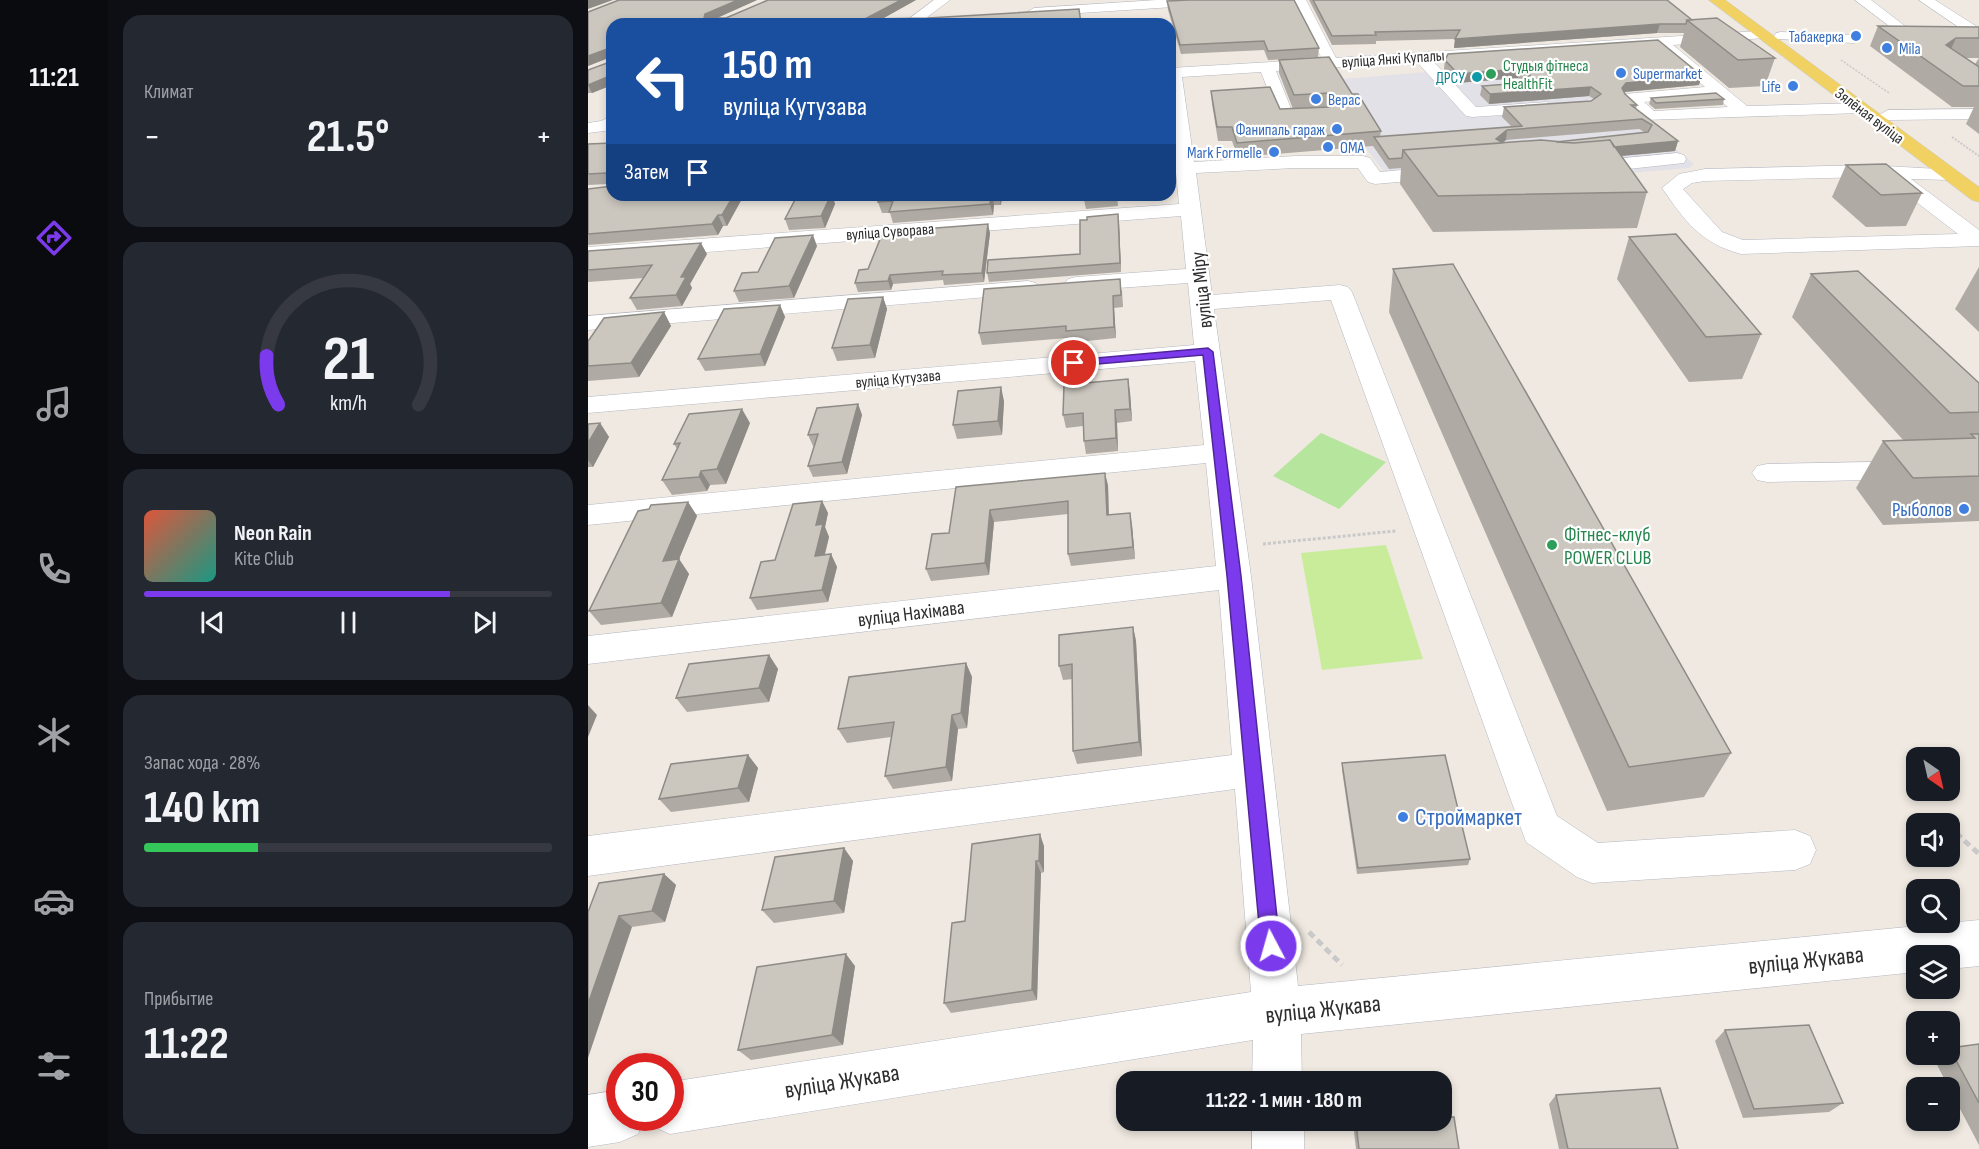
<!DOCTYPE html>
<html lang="ru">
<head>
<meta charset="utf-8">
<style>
  body { margin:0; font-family:"Sofia Sans Condensed",sans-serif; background:#242831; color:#f1f3f6; height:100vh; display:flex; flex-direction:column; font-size:22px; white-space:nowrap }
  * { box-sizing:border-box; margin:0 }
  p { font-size:20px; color:#9ea1a6 }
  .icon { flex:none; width:33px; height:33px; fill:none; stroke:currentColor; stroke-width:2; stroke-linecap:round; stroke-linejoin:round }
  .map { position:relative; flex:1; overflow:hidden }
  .details { display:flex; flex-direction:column; gap:15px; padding:15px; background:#0d0f14; width:480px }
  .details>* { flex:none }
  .guide { position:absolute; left:18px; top:18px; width:570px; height:183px; border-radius:18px; box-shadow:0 3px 9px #0003; background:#1a4fa0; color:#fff; overflow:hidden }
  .needle { width:39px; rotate:146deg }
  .tools { position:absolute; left:1318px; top:747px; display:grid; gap:12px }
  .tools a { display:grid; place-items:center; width:54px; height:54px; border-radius:12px; background:#171b24; box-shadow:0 3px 9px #0003; font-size:30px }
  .speed { position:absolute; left:18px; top:1053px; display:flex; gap:12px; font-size:30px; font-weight:700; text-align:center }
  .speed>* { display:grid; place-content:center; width:78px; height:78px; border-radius:50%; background:#171b24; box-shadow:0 3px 9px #0003; line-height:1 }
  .speed .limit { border:9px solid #d22; background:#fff; color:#111 }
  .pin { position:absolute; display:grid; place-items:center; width:51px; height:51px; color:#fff; margin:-26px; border:3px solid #fff; border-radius:50%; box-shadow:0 2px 6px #0007 }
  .me { position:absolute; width:66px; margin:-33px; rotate:354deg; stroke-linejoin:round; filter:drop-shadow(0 0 4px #0008) }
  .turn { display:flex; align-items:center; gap:21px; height:126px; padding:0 18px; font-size:27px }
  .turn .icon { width:78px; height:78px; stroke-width:2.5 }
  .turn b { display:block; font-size:42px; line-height:51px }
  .then { display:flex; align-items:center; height:57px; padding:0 18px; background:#0003; gap:12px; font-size:22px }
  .big { font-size:45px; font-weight:700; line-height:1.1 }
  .details .card { flex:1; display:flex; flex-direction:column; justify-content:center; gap:9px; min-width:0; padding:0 21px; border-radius:18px; background:#242831 }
  .details .dial { align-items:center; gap:0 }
  .dial svg { height:156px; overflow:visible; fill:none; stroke:#363941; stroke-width:7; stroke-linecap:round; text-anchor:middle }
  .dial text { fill:#f1f3f6; stroke:none }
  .song { display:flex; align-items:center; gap:18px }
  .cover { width:72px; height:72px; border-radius:9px; background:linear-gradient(135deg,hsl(10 70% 55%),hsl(170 70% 35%)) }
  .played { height:6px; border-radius:3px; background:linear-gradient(90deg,#7c3aed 75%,#363941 75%) }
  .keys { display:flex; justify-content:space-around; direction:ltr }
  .heat { display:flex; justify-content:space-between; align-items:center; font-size:33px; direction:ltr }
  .charge { height:9px; border-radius:4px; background:linear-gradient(90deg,#34c759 28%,#363941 0) }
  .trip { position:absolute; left:528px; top:1071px; width:336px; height:60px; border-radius:18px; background:#171b24; box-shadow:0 3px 9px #0003; font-weight:700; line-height:60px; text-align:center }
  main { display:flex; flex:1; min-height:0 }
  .menu { display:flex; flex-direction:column; width:108px; justify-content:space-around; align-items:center; background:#090b0e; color:#9ea1a6 }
  .menu .icon { width:42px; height:42px }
  .menu .selected { color:#7c3aed }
  .menu b { font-size:27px; color:#f1f3f6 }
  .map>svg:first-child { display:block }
</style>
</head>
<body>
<main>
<nav class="menu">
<b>11:21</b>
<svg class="icon selected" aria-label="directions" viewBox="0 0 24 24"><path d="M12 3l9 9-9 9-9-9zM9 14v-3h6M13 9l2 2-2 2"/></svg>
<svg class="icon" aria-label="music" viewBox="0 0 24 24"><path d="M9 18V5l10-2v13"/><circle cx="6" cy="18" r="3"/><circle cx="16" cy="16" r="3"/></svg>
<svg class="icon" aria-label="phone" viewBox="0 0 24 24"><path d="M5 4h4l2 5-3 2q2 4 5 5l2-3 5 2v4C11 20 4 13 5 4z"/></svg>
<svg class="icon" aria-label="climate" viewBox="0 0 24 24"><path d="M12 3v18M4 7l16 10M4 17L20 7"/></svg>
<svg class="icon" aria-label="car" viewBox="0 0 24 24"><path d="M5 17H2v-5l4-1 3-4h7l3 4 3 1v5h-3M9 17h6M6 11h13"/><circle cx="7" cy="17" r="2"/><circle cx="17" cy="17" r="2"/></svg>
<svg class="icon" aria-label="filters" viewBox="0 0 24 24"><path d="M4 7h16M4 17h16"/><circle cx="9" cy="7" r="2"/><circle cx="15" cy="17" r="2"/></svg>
</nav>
<section class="details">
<div class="card"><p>Климат</p>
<div class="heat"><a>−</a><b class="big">21.5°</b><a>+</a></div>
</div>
<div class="card dial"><svg viewBox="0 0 100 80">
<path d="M14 69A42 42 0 1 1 86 69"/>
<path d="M14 69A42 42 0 0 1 8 44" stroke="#7c3aed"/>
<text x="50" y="56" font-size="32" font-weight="700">21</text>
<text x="50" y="72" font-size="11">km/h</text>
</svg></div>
<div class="card">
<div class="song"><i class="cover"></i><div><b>Neon Rain</b><p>Kite Club</p></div></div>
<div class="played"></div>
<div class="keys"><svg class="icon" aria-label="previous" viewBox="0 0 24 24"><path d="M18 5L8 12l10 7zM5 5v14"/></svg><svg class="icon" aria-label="pause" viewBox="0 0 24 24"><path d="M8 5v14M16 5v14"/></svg><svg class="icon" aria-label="next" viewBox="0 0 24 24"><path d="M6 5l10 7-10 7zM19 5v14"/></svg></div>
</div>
<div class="card"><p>Запас хода · 28%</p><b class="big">140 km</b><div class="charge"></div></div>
<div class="card"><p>Прибытие</p><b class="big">11:22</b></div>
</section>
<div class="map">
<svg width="1391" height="1149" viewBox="0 0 1391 1149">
  <rect width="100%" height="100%" fill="#efe9e1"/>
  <path fill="#e3e1e8" d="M909,66L996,67L1049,127L1065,140L1075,139L1106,164L1101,168L873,187L801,178L777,147L798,144L754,79Z"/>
  <path fill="#b6e59e" d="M733,433L798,462L751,509L685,476Z"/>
  <path fill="#c9ec9a" d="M798,545L835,659L734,670L713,553Z"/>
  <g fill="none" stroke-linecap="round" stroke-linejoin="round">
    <g stroke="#b4b7c1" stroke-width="1">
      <path id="minor" d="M346,0H362L330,24H314Z
        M569,0H639L632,4L446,16L439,12L446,8Z
        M704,0H718L748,58L1171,31L1176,32L1178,35L1176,38L1085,45L1159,106L1273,103L1282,108L1273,113L1056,120L1036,102L1034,98L1036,94L1117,87L1075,51L1074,46L845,61L888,107L959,102L967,107L959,112L884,117L878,116L829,62L688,71L704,111L736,109L745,114L736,119L692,121L673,72L594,77L606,162L707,156H775L782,158L792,172L856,166L866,172L856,178L787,184L780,182L770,168H707L608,173L624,295L752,285L760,287L764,292L969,816L1010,843L1207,830L1222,836L1228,850L1222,864L1207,870L1004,883L989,877L938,842L743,300L626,309L663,576L710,986L1391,920V966L1362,969V956H1329V972L713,1034L714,1082H664L665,1040L82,1134L64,1126L60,1118H82V1082L663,992L647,789L0,876V836L644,755L631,590L0,664V636L628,566L618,463L0,525V505L616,445L607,361L0,413V397L606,345L600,283L488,291L480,289L476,284L480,279L488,277L598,269L593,216L0,261V247L591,204L582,111V68L734,59ZM1127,96L1140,107L1066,111L1056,102Z
        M1267,0H1283L1317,26L1310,30L1305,29Z
        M1331,0H1347L1391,28V38L1385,37Z
        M1193,32L1266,35L1273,39L1266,43L1188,39L1186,36L1188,33Z
        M1391,109V119L1300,120L1291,115L1300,110Z
        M24,116V130L0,133V123L13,121Z
        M1089,153L1096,155L1098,159L1096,163L994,174L984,168L994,162Z
        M1280,165L1368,170L1371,174L1361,180L1323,179L1391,230V246L1153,254C1112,243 1097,221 1074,188L1091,174L1117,169ZM1280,177L1297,178L1370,234L1155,240L1134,232L1095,189L1104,183L1117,181Z
        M440,281L448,283L452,288L448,293L0,330V316Z
        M1391,460V478L1179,482L1169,480L1164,473L1169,466L1179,464Z
        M32,1090V1118H57L50,1134L32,1142L0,1147V1095Z
        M664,1120H716V1149H664Z"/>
    </g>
    <g stroke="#c9c9c9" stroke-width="1">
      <path id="major" d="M1121,0H1137L1391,187V202L1384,200Z"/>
    </g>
    <path stroke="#c9c9c9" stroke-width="1.5" stroke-dasharray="2 1.5" stroke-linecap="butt" d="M1253,60L1301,93"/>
    <path stroke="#c9c9c9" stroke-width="2" stroke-dasharray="2 1.5" stroke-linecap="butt" d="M1364,137L1391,156"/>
    <path stroke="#c9c9c9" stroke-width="3" stroke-dasharray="3 2" stroke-linecap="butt" d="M675,544L808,531"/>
    <path stroke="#c9c9c9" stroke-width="4.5" stroke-dasharray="5 4" stroke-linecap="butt" d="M1366,831L1370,835"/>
    <path stroke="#c9c9c9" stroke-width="5" stroke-dasharray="7 4.5" stroke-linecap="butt" d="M1368,833L1391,854
      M721,932L754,965"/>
    <use href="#minor" fill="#fff" fill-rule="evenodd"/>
    <use href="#major" fill="#f2d163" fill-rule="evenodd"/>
  </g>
  <path fill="#afaba4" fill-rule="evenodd" d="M31,0H169L129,18H138L180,0H328L294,19L340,18L491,9L493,24H24V85L4,93H0V70L22,62V57L0,66V12Z
    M721,0H1079L1104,20L1187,58L1177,86L1141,88L1092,47L1096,33H1069L866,48L867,39L788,41V44L744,45Z
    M579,1L731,48L730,57L680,60L676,50L593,54L580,10Z
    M1290,26L1391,27V134L1378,124L1386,107H1364L1282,46ZM1377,58H1391L1387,64Z
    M691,60L764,94L793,131L792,137L924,127L914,117L916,107L1003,101L1006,99L1001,96L901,104L892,95L894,86L932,83L935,81L930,78L869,83L856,69L857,60L1111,85L1036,92L1037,94L1049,105L1048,109L1090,141L1087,151L1033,156L1059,192L1049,228L845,232L812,184L813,168L801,169L785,146L650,157L644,141H630L624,104L623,91L692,109L742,107L705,109L691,73ZM1051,129L1058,133L968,142L914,143L918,140Z
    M1063,98L1136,99L1135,105L1067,109L1061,104Z
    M24,143V195H156L139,226H135L130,235L0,245V189L23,186L21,184L0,185V144Z
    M1258,165L1334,193L1318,226L1278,227L1244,197Z
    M194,195H244L247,204L237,228L201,230L197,219L206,201Z
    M293,195H414L413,205H406L405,215L305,223L302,213H294L290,202Z
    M495,195H529L530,206L498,209Z
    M530,214L531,223L533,272L401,282L399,273L492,254L499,220Z
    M402,233L396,282L356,285L355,280L305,284L303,290L270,292L267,283L280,269Z
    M1041,237L1173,334L1154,379L1101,382L1029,279Z
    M229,246L206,298L151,302L146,291L170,272Z
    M0,251L119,254L102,284L104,288L94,306L49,310L42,298L56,278L0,282Z
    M1391,267V332L1367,309Z
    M805,269L1143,753L1116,797L1019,811L801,312Z
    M1223,274L1391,383V521L1295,525L1268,488L1295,441H1316L1204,317Z
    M534,290L535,307L526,308L528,338L480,343L479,338L394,345L391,333Z
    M295,297L299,309L287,358L249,361L244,348Z
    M192,305L197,317L177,366L117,371L110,359Z
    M76,312L83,326L51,377L0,381V340Z
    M542,392L544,421L529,423L530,451L498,454L496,441L495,426L478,428L475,415Z
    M416,401L414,435L369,439L365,425Z
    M270,404L274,415L259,474L225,477L220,466L226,446H225L220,435Z
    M12,423L21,437L5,467H0V424Z
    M162,423L138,484L122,485L119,491L84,495L74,480L89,449L86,444Z
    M520,485L521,515L544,525L547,559L483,566L480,554V514L406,522L401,575L343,581L338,569L361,533L368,487Z
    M234,501L240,513L237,527L241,537L237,555L243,554L249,567L240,602L169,610L162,598L187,560Z
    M100,502L109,516L91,559L101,574L84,617L13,625L1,611Z
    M545,627L548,641L554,756L489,764L485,751V679L475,680L471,666Z
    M181,655L190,669L181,702L99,712L88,698Z
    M378,663L384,677L379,728L370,729L364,781L305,789L297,776L303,737L259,743L250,729Z
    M160,755L170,768L161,802L83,812L71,799Z
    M754,763L882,859L880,865L769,874L754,770Z
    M456,846V872L453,873L449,1000L363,1013L356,1003L377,921Z
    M256,848L265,861L256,913L186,923L174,910Z
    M76,874L88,885L77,922L44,927L0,912Z
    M267,966L255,1045L163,1060L150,1050Z
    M1137,1030L1255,1103L1241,1112L1155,1118L1127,1041Z
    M1391,1044V1145L1362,1090V1088H1361L1346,1059L1352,1054H1362V1048Z
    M968,1095L1090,1149H971L961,1104Z
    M768,1123L871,1149H768L766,1132Z"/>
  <path fill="#8e8b86" d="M0,0H25L0,9Z
    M150,0H169L120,22L116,18L117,14Z
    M313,0H328L285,24L277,19Z
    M1072,24L1069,33L866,48L867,39Z
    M1368,38L1359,58L1358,45Z
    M19,49L23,57L0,66V56Z
    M931,69L930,78L869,83L870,74Z
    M24,75V85L4,93L0,85Z
    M1114,76L1111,85L1036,92L1034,88L1038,83Z
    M1003,87L1001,96L901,104L902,94Z
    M919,130L918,140L907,149L908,139Z
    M1090,141L1087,151L978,161L980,151Z
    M146,195H156L139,226L134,215Z
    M243,195H244L247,204L237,228L233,216Z
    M404,195L406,205L405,215L402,204Z
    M411,195H414L413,205Z
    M530,214L531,223L533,272L532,263Z
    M130,215L135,226L130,235L124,224Z
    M400,224L402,233L396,282L394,273Z
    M225,235L229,246L206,298L201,286Z
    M113,243L119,254L102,284L104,288L94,306L88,295L93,277Z
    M302,275L305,284L303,290L300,281Z
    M525,296L526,308L528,338L526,327Z
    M295,297L299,309L287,358L282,345Z
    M192,305L197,317L177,366L172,354Z
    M76,312L83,326L51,377L43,363Z
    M540,379L542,392L544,421L542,409Z
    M413,387L416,401L414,435L410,421Z
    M270,404L274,415L259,474L254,462Z
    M154,409L162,423L138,484L129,469Z
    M527,410L529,423L530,451L528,438Z
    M12,423L21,437L5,467L0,460V443Z
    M113,471L122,485L119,491L111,477Z
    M517,473L520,485L521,527L519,515Z
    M234,501L240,513L237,527L241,537L233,568L227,556L228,525Z
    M100,502L109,516L91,559L101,574L84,617L73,603L75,561Z
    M402,510L406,522L401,575L397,563Z
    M542,513L544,525L547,559L545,547Z
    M243,554L249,567L240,602L234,590Z
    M545,627L548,641L554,756L551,742Z
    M181,655L190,669L181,702L171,688Z
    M378,663L384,677L379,728L373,713Z
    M0,705L9,715L0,737Z
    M364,715L370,729L364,781L358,767Z
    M160,755L170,768L161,802L150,788Z
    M452,834L456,846V872L451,861Z
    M256,848L265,861L256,913L246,901Z
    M448,861L453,873L449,1000L444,990Z
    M76,874L88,885L77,922L64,911Z
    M31,916L44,927L0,1058V1004Z
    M258,954L267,966L255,1045L244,1035Z"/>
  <path fill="#cbc7bf" stroke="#8e8b86" stroke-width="1.5" d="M31,0H150L117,14L116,18H138L180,0H313L277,19L340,18L491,9L493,24H24V75L0,85V70L22,62V51L19,49L0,56V12Z
    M601,0H706L731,48L680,51L676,41L592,45L579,1Z
    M725,0H1079L1104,20H1099L1098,24H1072L867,39L872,30L787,32L788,35L744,36Z
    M1129,18L1187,58L1150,60L1099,20Z
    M1290,26L1391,27V38H1368L1358,45L1391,67V86H1375Z
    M1070,40L1114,76L1038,83L1034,88L1037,94L1049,105H1043L1090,141L1026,147L1022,140L986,143L968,142L1060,132L1064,125L1054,119L919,130L908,139L915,143L815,150L814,158L801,159L786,137L934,126L916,107L1003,101L1013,94L1003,87L902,94L894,86L932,83L942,75L931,69L870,74L857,60L860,54Z
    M741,57L764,94H770L793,131L649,143L644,127H629L623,91L682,87L692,109L742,107L752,102V98L741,93L706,95L691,60Z
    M1128,93L1136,99L1068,103L1063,98Z
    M953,140L986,143L1022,140L1059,192L850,196L815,150Z
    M24,143V184L21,182L18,173L0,174V144Z
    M1298,164L1334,193L1293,195L1258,165Z
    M24,186V195H146L134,215H130L124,224L0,234V189Z
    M211,195H243L233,216L197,219L209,196H212Z
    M293,195H403L402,204L301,212L305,201L290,202Z
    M530,214L532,263L399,273L400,260L492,254V220H499V217Z
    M400,224L394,273L354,275L355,271L302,275L300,281L267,283L271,270L280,269L295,232Z
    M1088,234L1173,334L1118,337L1041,237Z
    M225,235L201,286L146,291L154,273L170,272L187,238Z
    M113,243L93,277H98L88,295L42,298L64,265L0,270V251Z
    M865,264L1143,753L1041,767L805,269Z
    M1270,271L1391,383V412L1362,413L1223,274Z
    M532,279L533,295L525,296L526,327L478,331V326L391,333L396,289Z
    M295,297L282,345L244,348L260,299Z
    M192,305L172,354L110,359L136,309Z
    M76,312L43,363L0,366V340H1L16,318Z
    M540,379L542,409L527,410L528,438L496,441L495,413L475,415L476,385Z
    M413,387L410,421L365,425L370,391Z
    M270,404L254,462L220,466L230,434L220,435L229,408Z
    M154,409L129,469L113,471L111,477L74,480L92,443L86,444L101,414Z
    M12,423L0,443V424Z
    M1383,434H1391V476L1325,478L1295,441L1387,438Z
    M517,473L519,515L542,513L545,547L480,554V501L402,510L397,563L338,569L344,534L361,533L368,487Z
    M234,501L228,525L235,524L227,556L243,554L234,590L162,598L173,562L187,560L205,504Z
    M100,502L75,561L91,559L73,603L1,611L50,511L61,509L63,505Z
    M545,627L551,742L485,751L484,664L471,666V635Z
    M181,655L171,688L88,698L101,664Z
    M378,663L373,713L364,715L358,767L297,776L306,722L250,729L261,677Z
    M160,755L150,788L71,799L83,764Z
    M857,755L882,859L770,868L754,763Z
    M452,834L451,861H448L444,990L356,1003L364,923L377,921L384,844Z
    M256,848L246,901L174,910L187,857Z
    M76,874L64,911L31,916L0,1004V912L11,883Z
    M258,954L244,1035L150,1050L169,967Z
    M1221,1025L1255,1103L1166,1109L1137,1030Z
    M1391,1044V1103L1362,1049V1048Z
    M1072,1088L1090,1149H980L968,1095Z
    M854,1117H866L871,1149H771L768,1123L808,1120H854Z"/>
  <path fill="#7c3aed" stroke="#51269a" stroke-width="1.5" d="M620,348L625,352L653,576L692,946L689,953L683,955L676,953L673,946L639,576L615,355L486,366L480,363L486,360Z"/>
  <g fill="#3f7fe0" stroke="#fff" stroke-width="2">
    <circle cx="1268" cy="36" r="6"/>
    <circle cx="1299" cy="48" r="6"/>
    <circle cx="1033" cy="73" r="6"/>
    <circle cx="1205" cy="86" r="6"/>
    <circle cx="728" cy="99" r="6"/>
    <circle cx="749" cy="129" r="6"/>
    <circle cx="740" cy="147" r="6"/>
    <circle cx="686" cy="152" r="6"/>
    <circle cx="1376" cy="509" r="6"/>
    <circle cx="815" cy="817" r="6"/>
  </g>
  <g fill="#2e9e5b" stroke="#fff" stroke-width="2">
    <circle cx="903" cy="74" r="6"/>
    <circle cx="964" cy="545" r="6"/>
  </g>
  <circle fill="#0f9aa8" stroke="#fff" stroke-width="2" cx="889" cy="77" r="6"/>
  <g text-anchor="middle" stroke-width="4.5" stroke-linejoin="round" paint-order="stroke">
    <g font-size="16" fill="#366cbe" stroke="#fff" text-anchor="end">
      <text x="1256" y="42">Табакерка</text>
      <text x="1311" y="54" text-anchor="start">Mila</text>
      <text x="1045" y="79" text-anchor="start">Supermarket</text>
      <text x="1193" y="92">Life</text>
      <text x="740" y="105" text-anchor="start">Верас</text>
      <text x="737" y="135">Фанипаль гараж</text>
      <text x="752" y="153" text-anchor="start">ОМА</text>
      <text x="674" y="158">Mark Formelle</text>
    </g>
    <g font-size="16" fill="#2e2e2e" stroke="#fff">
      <text transform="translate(805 58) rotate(-4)" y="6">вуліца Янкі Купалы</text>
      <text transform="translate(1282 115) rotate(37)" y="6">Зялёная вуліца</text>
      <text transform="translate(302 231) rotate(-4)" y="6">вуліца Суворава</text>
      <text transform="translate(310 378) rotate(-5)" y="6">вуліца Кутузава</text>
    </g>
    <g font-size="16" fill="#27864d" stroke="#fff" text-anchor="start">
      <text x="915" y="71">Студыя фітнеса<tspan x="915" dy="18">HealthFit</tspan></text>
    </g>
    <g font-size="16" fill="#0d838f" stroke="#fff" text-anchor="end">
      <text x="877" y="83">ДРСУ</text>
    </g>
    <g font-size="20" fill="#2e2e2e" stroke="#fff">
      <text transform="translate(613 290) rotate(-96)" y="7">вуліца Міру</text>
      <text transform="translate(323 613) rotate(-7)" y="7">вуліца Нахімава</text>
    </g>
    <g font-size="20" fill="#366cbe" stroke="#fff" text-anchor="end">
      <text x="1364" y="516">Рыболов</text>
    </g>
    <g font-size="20" fill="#27864d" stroke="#fff" text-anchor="start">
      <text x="976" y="541">Фітнес-клуб<tspan x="976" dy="23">POWER CLUB</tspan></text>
    </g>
    <g font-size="24" fill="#366cbe" stroke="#fff" text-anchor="start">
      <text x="827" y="825">Строймаркет</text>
    </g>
    <g font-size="24" fill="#2e2e2e" stroke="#fff">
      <text transform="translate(1218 960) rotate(-6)" y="8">вуліца Жукава</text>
      <text transform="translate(735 1009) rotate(-6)" y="8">вуліца Жукава</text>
      <text transform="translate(254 1081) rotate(-9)" y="8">вуліца Жукава</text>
    </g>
  </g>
</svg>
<div class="tools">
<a><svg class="needle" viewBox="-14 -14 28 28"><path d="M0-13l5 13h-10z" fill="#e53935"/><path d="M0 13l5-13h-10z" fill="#9ea1a6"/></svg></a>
<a><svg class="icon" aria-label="sound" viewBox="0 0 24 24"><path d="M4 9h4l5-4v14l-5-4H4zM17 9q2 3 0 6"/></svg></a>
<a><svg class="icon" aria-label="search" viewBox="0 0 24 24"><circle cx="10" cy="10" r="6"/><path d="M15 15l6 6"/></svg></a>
<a><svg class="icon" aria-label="layers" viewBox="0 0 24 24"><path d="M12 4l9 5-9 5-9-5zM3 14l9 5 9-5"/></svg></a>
<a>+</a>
<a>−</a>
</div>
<div class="speed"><div class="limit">30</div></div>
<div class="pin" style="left:486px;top:363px;background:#d93025"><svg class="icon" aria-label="arrive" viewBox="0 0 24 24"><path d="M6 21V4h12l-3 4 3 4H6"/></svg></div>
<svg class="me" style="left:683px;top:946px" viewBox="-20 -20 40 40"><circle r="17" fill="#7c3aed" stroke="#fff" stroke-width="3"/><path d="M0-11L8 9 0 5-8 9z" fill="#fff"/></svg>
<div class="trip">11:22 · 1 мин · 180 m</div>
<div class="guide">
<div class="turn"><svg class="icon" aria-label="left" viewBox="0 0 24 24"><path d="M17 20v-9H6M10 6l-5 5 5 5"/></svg><div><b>150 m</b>вуліца Кутузава</div></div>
<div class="then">Затем<svg class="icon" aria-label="arrive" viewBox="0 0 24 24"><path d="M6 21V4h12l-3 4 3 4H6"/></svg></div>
</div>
</div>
</main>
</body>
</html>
